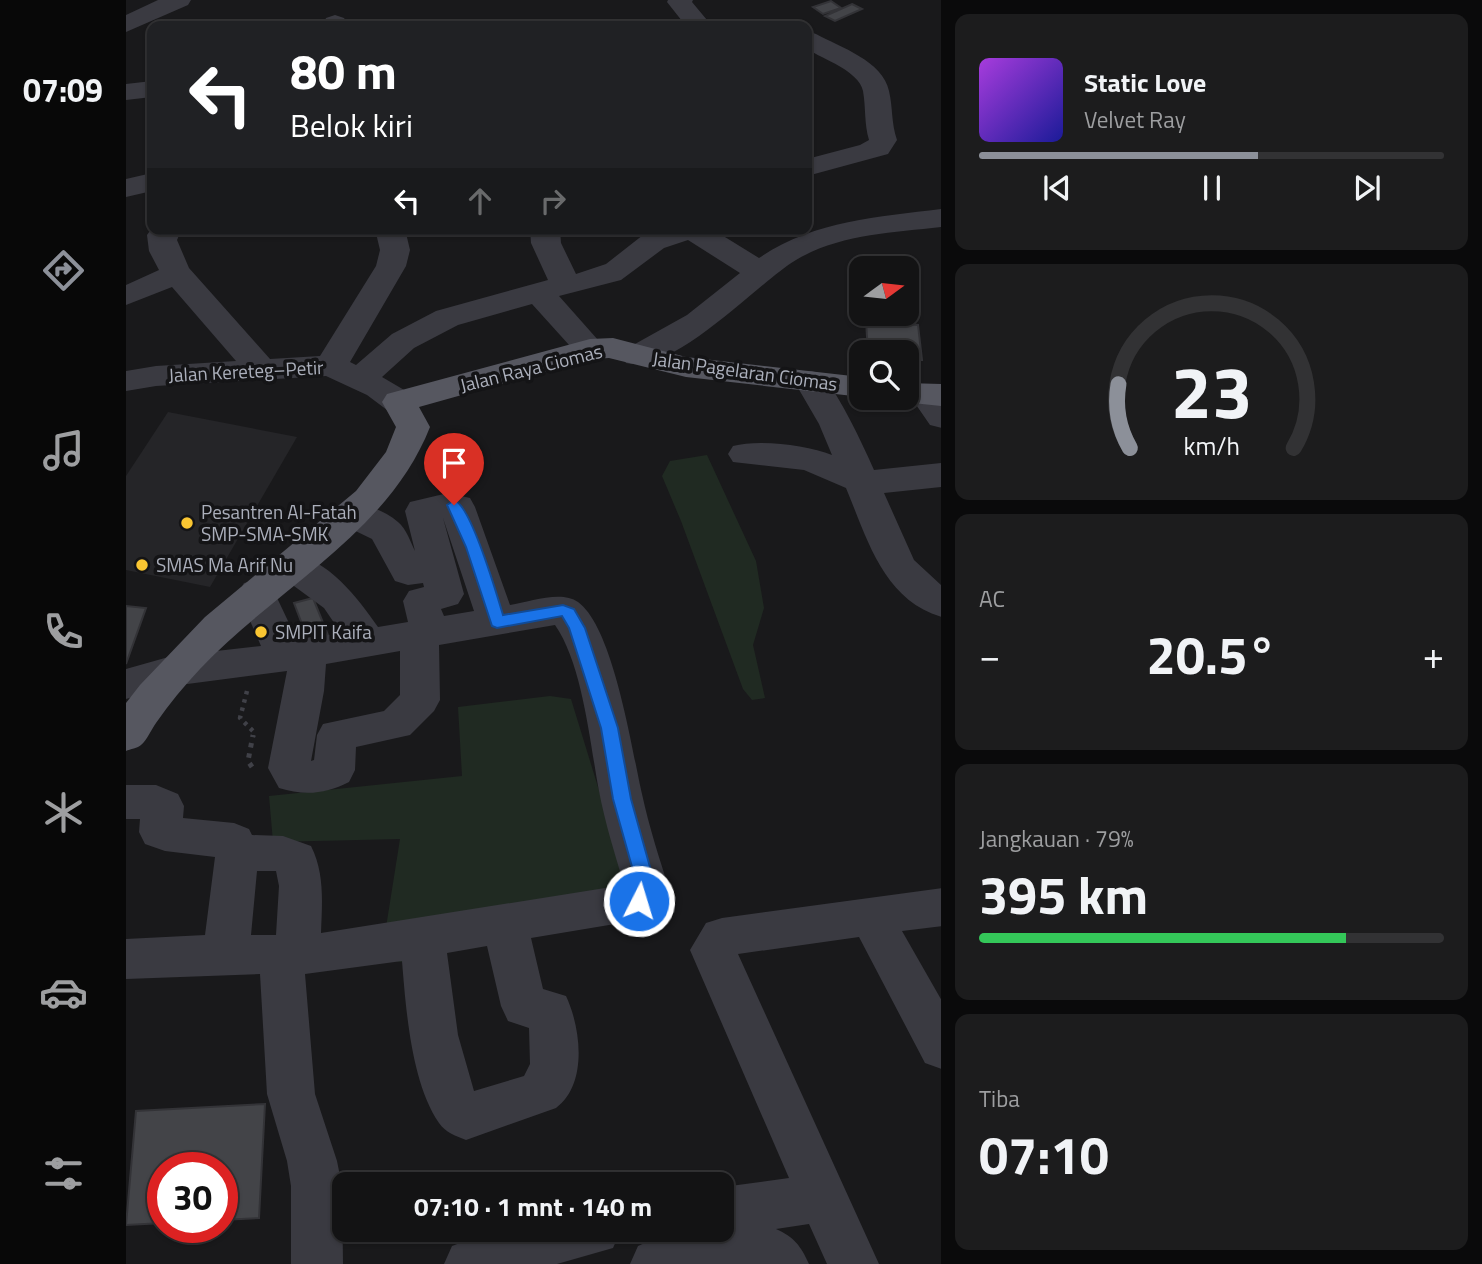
<!DOCTYPE html>
<html lang="id">
<head>
<meta charset="utf-8">
<style>
  body { margin:0; font-family:"Titillium Web",sans-serif; background:#1c1c1d; color:#f1f3f6; height:100vh; display:flex; flex-direction:column; font-size:26px; white-space:nowrap }
  * { box-sizing:border-box; margin:0 }
  p { font-size:23px; color:#9d9ea0 }
  .icon { flex:none; width:38px; height:38px; fill:none; stroke:currentColor; stroke-width:2; stroke-linecap:round; stroke-linejoin:round }
  .map { position:relative; flex:1; overflow:hidden }
  .side { display:flex; flex-direction:column; gap:14px; padding:14px; background:#0a0a0b; width:541px }
  .side>* { flex:none }
  .guide { position:absolute; left:21px; top:21px; width:665px; height:214px; border-radius:14px; box-shadow:0 2px 5px #0004,0 0 0 2px #323234; background:#202124; color:#fff; overflow:hidden }
  .needle { width:46px; rotate:75deg }
  .controls { position:absolute; left:723px; top:256px; display:grid; gap:14px }
  .controls a { display:grid; place-items:center; width:70px; height:70px; border-radius:14px; background:#131314; box-shadow:0 2px 5px #0004,0 0 0 2px #323234; font-size:35px }
  .speed { position:absolute; left:21px; top:1152px; display:flex; gap:14px; font-size:35px; font-weight:700; text-align:center }
  .speed>* { display:grid; place-content:center; width:91px; height:91px; border-radius:50%; background:#131314; box-shadow:0 2px 5px #0004,0 0 0 2px #323234; line-height:1 }
  .speed .limit { border:10px solid #d22; background:#fff; color:#111 }
  .pin { position:absolute; display:grid; place-items:center; width:60px; height:60px; color:#fff; margin:-72px -30px; border-radius:50% 50% 50% 0; rotate:-45deg; box-shadow:0 0 7px #0007 }
  .pin .icon { rotate:45deg }
  .me { position:absolute; width:77px; margin:-38px; rotate:5deg; stroke-linejoin:round; filter:drop-shadow(0 0 5px #0008) }
  .turn { display:flex; align-items:center; gap:24px; height:147px; padding:0 28px; font-size:32px }
  .turn .icon { width:91px; height:91px; stroke-width:2.5 }
  .turn b { display:block; font-size:49px; line-height:60px }
  .lanes { display:flex; align-items:center; height:66px; padding:0 28px; background:#0003; justify-content:center; gap:35px; direction:ltr }
  .lanes .off { opacity:.35 }
  .big { font-size:52px; font-weight:700; line-height:1.1 }
  .side .tile { flex:1; display:flex; flex-direction:column; justify-content:center; gap:10px; min-width:0; padding:0 24px; border-radius:14px; background:#1c1c1d }
  .side .dial { align-items:center; gap:0 }
  .dial svg { height:182px; overflow:visible; fill:none; stroke:#323234; stroke-width:7; stroke-linecap:round; text-anchor:middle }
  .dial text { fill:#f1f3f6; stroke:none }
  .song { display:flex; align-items:center; gap:21px }
  .cover { width:84px; height:84px; border-radius:10px; background:linear-gradient(135deg,hsl(280 70% 55%),hsl(240 70% 35%)) }
  .played { height:7px; border-radius:4px; background:linear-gradient(90deg,#8c9099 60%,#323234 60%) }
  .keys { display:flex; justify-content:space-around; direction:ltr }
  .heat { display:flex; justify-content:space-between; align-items:center; font-size:38px; direction:ltr }
  .charge { height:10px; border-radius:5px; background:linear-gradient(90deg,#34c759 79%,#323234 0) }
  .trip { position:absolute; left:206px; top:1172px; width:402px; height:70px; border-radius:14px; background:#131314; box-shadow:0 2px 5px #0004,0 0 0 2px #323234; font-weight:700; line-height:70px; text-align:center }
  main { display:flex; flex:1; min-height:0 }
  .tab-bar { display:flex; flex-direction:column; width:126px; justify-content:space-around; align-items:center; background:#080808; color:#9d9ea0 }
  .tab-bar .icon { width:49px; height:49px }
  .tab-bar .selected { color:#8c9099 }
  .tab-bar b { font-size:32px; color:#f1f3f6 }
  .map>svg:first-child { display:block }
</style>
</head>
<body>
<main>
<nav class="tab-bar">
<b>07:09</b>
<svg class="icon selected" aria-label="directions" viewBox="0 0 24 24"><path d="M12 3l9 9-9 9-9-9zM9 14v-3h6M13 9l2 2-2 2"/></svg>
<svg class="icon" aria-label="music" viewBox="0 0 24 24"><path d="M9 18V5l10-2v13"/><circle cx="6" cy="18" r="3"/><circle cx="16" cy="16" r="3"/></svg>
<svg class="icon" aria-label="phone" viewBox="0 0 24 24"><path d="M5 4h4l2 5-3 2q2 4 5 5l2-3 5 2v4C11 20 4 13 5 4z"/></svg>
<svg class="icon" aria-label="climate" viewBox="0 0 24 24"><path d="M12 3v18M4 7l16 10M4 17L20 7"/></svg>
<svg class="icon" aria-label="car" viewBox="0 0 24 24"><path d="M5 17H2v-5l4-1 3-4h7l3 4 3 1v5h-3M9 17h6M6 11h13"/><circle cx="7" cy="17" r="2"/><circle cx="17" cy="17" r="2"/></svg>
<svg class="icon" aria-label="filters" viewBox="0 0 24 24"><path d="M4 7h16M4 17h16"/><circle cx="9" cy="7" r="2"/><circle cx="15" cy="17" r="2"/></svg>
</nav>
<div class="map">
<svg width="816" height="1264" viewBox="0 0 816 1264">
  <rect width="100%" height="100%" fill="#19191b"/>
  <path fill="#252528" d="M42,412L171,437L84,587L0,570V476Z"/>
  <path fill="#202a22" d="M581,455L630,561L638,608L627,645L639,698L626,700L617,689L555,521L536,476L544,461Z
    M424,696L445,699L510,911L276,962L255,959L274,839L147,842L143,796L336,776L332,707Z"/>
  <path fill="#434448" stroke="#333337" stroke-width="2" d="M705,1L715,8L697,14L687,7Z
    M726,4L736,9L709,21L699,16Z
    M740,321L792,325L796,360H780V352H742Z
    M187,598L204,640L184,645L168,603Z
    M0,606L20,608L0,664Z
    M139,1104L133,1218L96,1220V1167H37V1223L0,1225L10,1111Z"/>
  <g fill="none" stroke-linecap="round" stroke-linejoin="round">
    <path stroke="#404148" stroke-width="4.5" stroke-dasharray="3.5 5" stroke-linecap="butt" d="M121,691L114,718L128,732L127,737"/>
    <path stroke="#404148" stroke-width="5" stroke-dasharray="4.5 6" stroke-linecap="butt" d="M126,767L122,761L127,735"/>
    <path fill="#3a3a41" fill-rule="evenodd" d="M32,0H65L62,5L0,32V15Z
      M542,0H567L566,2L586,26H560L541,2Z
      M209,15L218,18L223,26H197L200,18Z
      M681,31L690,34C714,47 757,61 763,91C767,108 765,122 771,140L762,154L681,176V159L734,145L743,140C738,123 740,108 737,91C733,71 697,59 681,49Z
      M26,81V97L0,100V84Z
      M26,173V191L0,197V179Z
      M816,209V227C766,233 714,234 670,260C630,284 548,375 500,363L496,356L500,349L561,315L614,273L562,240L538,248L495,280L433,296L480,349L475,356L464,359L453,356L406,304L332,325L288,348L256,377L285,394L290,402L285,410L273,413L261,410L241,395L200,376L30,386L0,391V371L30,366L110,361L46,287L0,305V285L33,270L23,251L21,235L26,228L56,229L51,240L63,268L144,359L194,356L250,266L254,250L249,229H279L284,250L280,266L224,362L230,365L266,334L310,311L422,280L405,243L404,229H434L435,243L450,274L480,264L517,235L529,229H586L633,258C687,221 752,217 816,209Z
      M685,371L697,374C717,404 733,436 748,470L816,463V487L758,493L788,560L816,586V617C757,600 741,538 720,488L678,470L607,462L602,454L607,446C633,439 681,445 706,455L693,424L668,381L673,374Z
      M801,385L816,392V428L804,425L784,396L789,388Z
      M322,493L344,498L349,507L384,605C404,602 435,590 452,602C488,628 506,751 516,794C523,827 534,860 544,892L535,911L513,920L405,938L417,989L440,996C455,1028 462,1084 430,1108L340,1140C330,1136 320,1133 313,1123C285,1082 280,1009 276,961L179,974L189,1094L211,1161L216,1186L217,1264H165V1186L161,1161L141,1094L134,974L0,979V939L79,935L89,857L39,851L19,844L13,832L14,819H0V785H30L52,794L58,806L57,818L108,823L123,829L126,835L157,836L185,846C199,874 196,903 195,933L498,885C489,854 479,823 473,791C464,744 457,665 429,625L313,645L314,700L308,711L284,735L230,747L229,770L223,782C200,794 178,796 153,788L142,768L161,671L46,686L0,699V669L46,656L135,646L112,593L118,583L131,580L144,583L171,640L215,633L198,608L153,575L147,566L153,557C192,545 232,598 252,627L282,622L277,601L283,591L298,587L297,583L282,585L269,581L246,539L213,523L208,514L213,505C231,500 257,509 272,522C280,528 285,543 289,551L279,511L284,502ZM317,518L348,611L318,616L315,609L332,604L338,594ZM274,651V695L258,711L197,724L191,735L188,760L185,761L198,691L200,664ZM131,871H150L153,886L150,935H125ZM361,946L375,1006L382,1021L403,1028L404,1064L398,1076L348,1091L332,1035L321,953Z
      M816,888V926L776,931L816,1001V1069L799,1063L733,937L612,954L753,1264H701L683,1224L650,1229C668,1237 675,1246 683,1264H504L512,1246L530,1238L597,1230V1187L663,1178L564,950L580,923L596,918Z
      M368,1230H495L487,1248L431,1264H318L326,1246Z"/>
    <path fill="#565760" fill-rule="evenodd" d="M487,338L560,357L735,377L736,397L560,377L483,358L465,359L293,407L304,427C262,534 150,588 74,669C58,686 43,704 30,723C25,730 21,740 15,745C12,748 4,749 0,751V703L14,685L79,617L230,491L260,452L270,427L256,402L261,394L464,339Z
      M780,383L816,384V406L768,401L765,397H780Z"/>
  </g>
  <path fill="#1a73e8" stroke="#114b97" stroke-width="2" d="M328,500C345,505 371,595 377,615L437,605L448,609L459,628L492,728L505,799L531,892L526,904C519,907 515,909 507,907L504,901L513,892L487,799L475,728L443,628L436,616L371,628L366,626L340,547L321,505Z"/>
  <g fill="#fac632" stroke="#141416" stroke-width="2.5">
    <circle cx="61" cy="523" r="7"/>
    <circle cx="16" cy="565" r="7"/>
    <circle cx="135" cy="632" r="7"/>
  </g>
  <g text-anchor="middle" stroke-width="7" stroke-linejoin="round" paint-order="stroke">
    <g font-size="19" fill="#abafbb" stroke="#141416">
      <text transform="translate(405 368) rotate(-14)" y="7">Jalan Raya Ciomas</text>
      <text transform="translate(120 371) rotate(-3)" y="7">Jalan Kereteg–Petir</text>
      <text transform="translate(619 371) rotate(8)" y="7">Jalan Pagelaran Ciomas</text>
    </g>
    <g font-size="19" fill="#abafbb" stroke="#141416" text-anchor="start">
      <text x="75" y="519">Pesantren Al-Fatah<tspan x="75" dy="22">SMP-SMA-SMK</tspan></text>
      <text x="30" y="572">SMAS Ma Arif Nu</text>
      <text x="149" y="639">SMPIT Kaifa</text>
    </g>
  </g>
</svg>
<div class="controls">
<a><svg class="needle" viewBox="-14 -14 28 28"><path d="M0-13l5 13h-10z" fill="#e53935"/><path d="M0 13l5-13h-10z" fill="#9d9ea0"/></svg></a>
<a><svg class="icon" aria-label="search" viewBox="0 0 24 24"><circle cx="10" cy="10" r="6"/><path d="M15 15l6 6"/></svg></a>
</div>
<div class="speed"><div class="limit">30</div></div>
<div class="pin" style="left:328px;top:505px;background:#d93025"><svg class="icon" aria-label="arrive" viewBox="0 0 24 24"><path d="M6 21V4h12l-3 4 3 4H6"/></svg></div>
<svg class="me" style="left:513px;top:901px" viewBox="-20 -20 40 40"><circle r="17" fill="#1a73e8" stroke="#fff" stroke-width="3"/><path d="M0-11L8 9 0 5-8 9z" fill="#fff"/></svg>
<div class="trip">07:10 · 1 mnt · 140 m</div>
<div class="guide">
<div class="turn"><svg class="icon" aria-label="left" viewBox="0 0 24 24"><path d="M17 20v-9H6M10 6l-5 5 5 5"/></svg><div><b>80 m</b>Belok kiri</div></div>
<div class="lanes"><svg class="icon" aria-label="left" viewBox="0 0 24 24"><path d="M17 20v-9H6M10 6l-5 5 5 5"/></svg><svg class="icon off" aria-label="ahead" viewBox="0 0 24 24"><path d="M12 20V5M6 11l6-6 6 6"/></svg><svg class="icon off" aria-label="right" viewBox="0 0 24 24"><path d="M7 20v-9h11M14 6l5 5-5 5"/></svg></div>
</div>
</div>
<section class="side">
<div class="tile">
<div class="song"><i class="cover"></i><div><b>Static Love</b><p>Velvet Ray</p></div></div>
<div class="played"></div>
<div class="keys"><svg class="icon" aria-label="previous" viewBox="0 0 24 24"><path d="M18 5L8 12l10 7zM5 5v14"/></svg><svg class="icon" aria-label="pause" viewBox="0 0 24 24"><path d="M8 5v14M16 5v14"/></svg><svg class="icon" aria-label="next" viewBox="0 0 24 24"><path d="M6 5l10 7-10 7zM19 5v14"/></svg></div>
</div>
<div class="tile dial"><svg viewBox="0 0 100 80">
<path d="M14 69A42 42 0 1 1 86 69"/>
<path d="M14 69A42 42 0 0 1 9 41" stroke="#8c9099"/>
<text x="50" y="56" font-size="32" font-weight="700">23</text>
<text x="50" y="72" font-size="11">km/h</text>
</svg></div>
<div class="tile"><p>AC</p>
<div class="heat"><a>−</a><b class="big">20.5°</b><a>+</a></div>
</div>
<div class="tile"><p>Jangkauan · 79%</p><b class="big">395 km</b><div class="charge"></div></div>
<div class="tile"><p>Tiba</p><b class="big">07:10</b></div>
</section>
</main>
</body>
</html>
